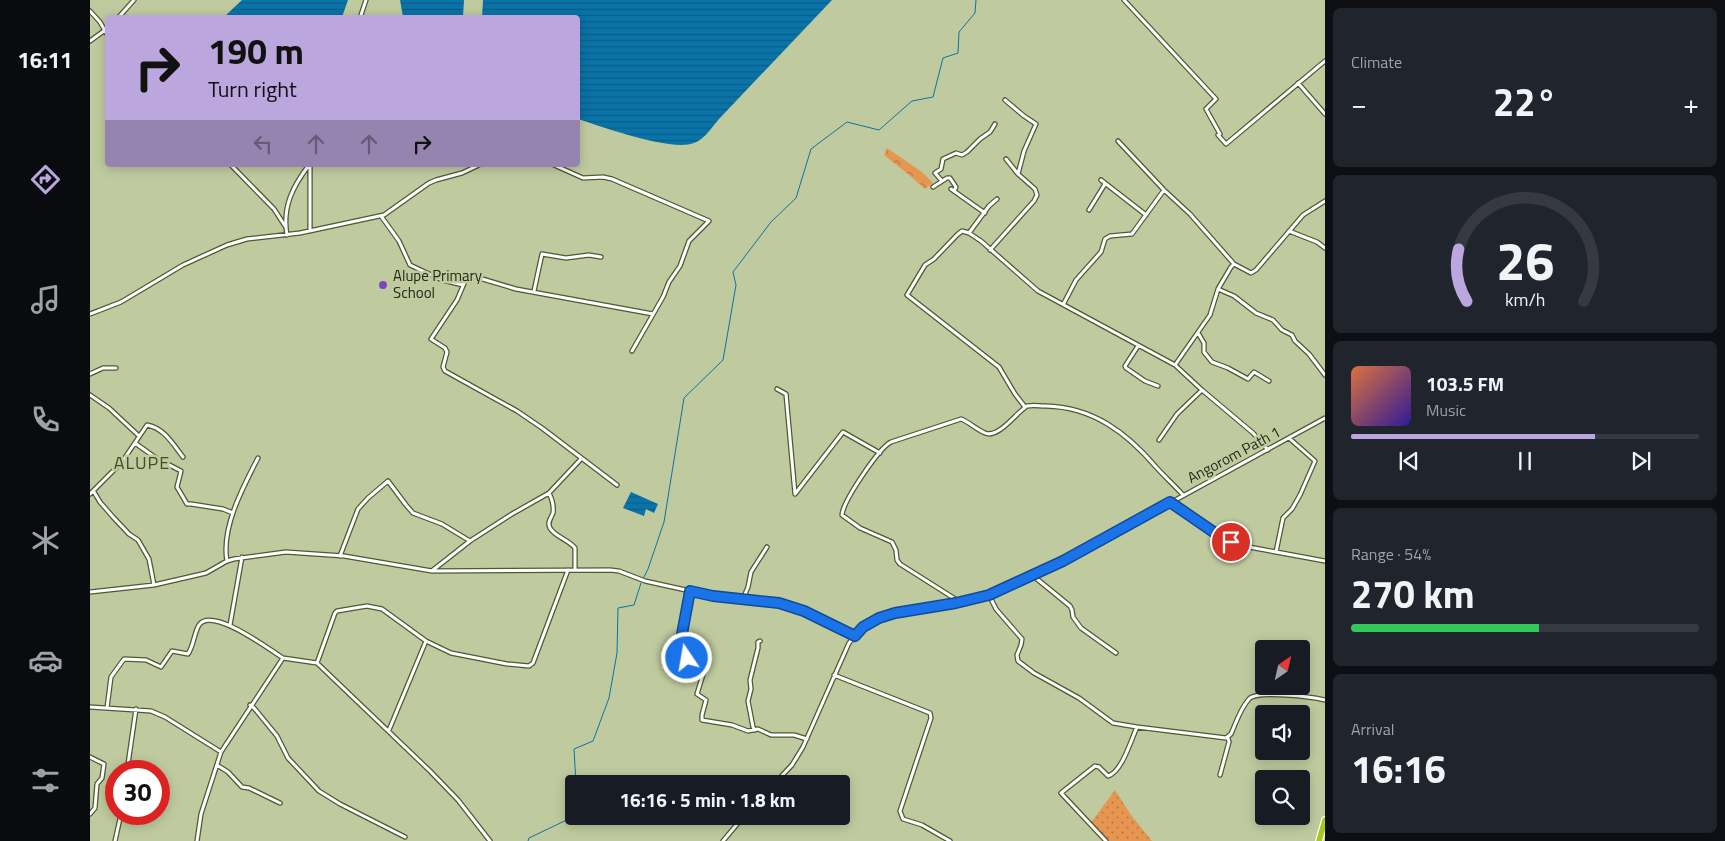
<!DOCTYPE html>
<html lang="en">
<head>
<meta charset="utf-8">
<style>
  body { margin:0; font-family:"Titillium Web",sans-serif; background:#20242c; color:#f1f3f6; height:100vh; display:flex; flex-direction:column; font-size:19px; white-space:nowrap }
  * { box-sizing:border-box; margin:0 }
  p { font-size:16px; color:#9ea1a6 }
  .icon { flex:none; width:28px; height:28px; fill:none; stroke:currentColor; stroke-width:2; stroke-linecap:round; stroke-linejoin:round }
  .map { position:relative; flex:1; overflow:hidden }
  .side { display:flex; flex-direction:column; gap:8px; padding:8px; background:#0d0f14; width:400px }
  .side>* { flex:none }
  .top-card { position:absolute; left:15px; top:15px; width:475px; height:152px; border-radius:5px; box-shadow:0 2px 12px #0003; background:#bba6dd; color:#111; overflow:hidden }
  .needle { width:32px; rotate:34deg }
  .buttons { position:absolute; left:1165px; top:640px; display:grid; gap:10px }
  .buttons a { display:grid; place-items:center; width:55px; height:55px; border-radius:5px; background:#171b24; box-shadow:0 2px 12px #0003; font-size:25px }
  .speed { position:absolute; left:15px; top:760px; display:flex; gap:10px; font-size:25px; font-weight:700; text-align:center }
  .speed>* { display:grid; place-content:center; width:65px; height:65px; border-radius:50%; background:#171b24; box-shadow:0 2px 12px #0003; line-height:1 }
  .speed .limit { border:8px solid #d22; background:#fff; color:#111 }
  .pin { position:absolute; display:grid; place-items:center; width:42px; height:42px; color:#fff; margin:-21px; border:2px solid #fff; border-radius:50%; box-shadow:0 1px 5px #0007 }
  .me { position:absolute; width:55px; margin:-28px; rotate:348deg; stroke-linejoin:round; filter:drop-shadow(0 0 4px #0008) }
  .turn { display:flex; align-items:center; gap:18px; height:105px; padding:0 20px; font-size:22px }
  .turn .icon { width:65px; height:65px; stroke-width:2.5 }
  .turn b { display:block; font-size:35px; line-height:42px }
  .lanes { display:flex; align-items:center; height:48px; padding:0 20px; background:#0003; justify-content:center; gap:25px; direction:ltr }
  .lanes .off { opacity:.35 }
  .big { font-size:38px; font-weight:700; line-height:1.1 }
  .side .widget { flex:1; display:flex; flex-direction:column; justify-content:center; gap:8px; min-width:0; padding:0 18px; border-radius:8px; background:#20242c }
  .side .dial { align-items:center; gap:0 }
  .dial svg { height:130px; overflow:visible; fill:none; stroke:#363941; stroke-width:7; stroke-linecap:round; text-anchor:middle }
  .dial text { fill:#f1f3f6; stroke:none }
  .song { display:flex; align-items:center; gap:15px }
  .cover { width:60px; height:60px; border-radius:8px; background:linear-gradient(135deg,hsl(20 70% 55%),hsl(250 70% 35%)) }
  .played { height:5px; border-radius:2px; background:linear-gradient(90deg,#bba6dd 70%,#363941 70%) }
  .keys { display:flex; justify-content:space-around; direction:ltr }
  .heat { display:flex; justify-content:space-between; align-items:center; font-size:28px; direction:ltr }
  .charge { height:8px; border-radius:4px; background:linear-gradient(90deg,#34c759 54%,#363941 0) }
  .trip { position:absolute; left:475px; top:775px; width:285px; height:50px; border-radius:5px; background:#171b24; box-shadow:0 2px 12px #0003; font-weight:700; line-height:50px; text-align:center }
  main { display:flex; flex:1; min-height:0 }
  .menu { display:flex; flex-direction:column; width:90px; justify-content:space-around; align-items:center; background:#090b0e; color:#9ea1a6 }
  .menu .icon { width:35px; height:35px }
  .menu .on { color:#bba6dd }
  .menu b { font-size:22px; color:#f1f3f6 }
  .map>svg:first-child { display:block }
</style>
</head>
<body>
<main>
<nav class="menu">
<b>16:11</b>
<svg class="icon on" aria-label="directions" viewBox="0 0 24 24"><path d="M12 3l9 9-9 9-9-9zM9 14v-3h6M13 9l2 2-2 2"/></svg>
<svg class="icon" aria-label="music" viewBox="0 0 24 24"><path d="M9 18V5l10-2v13"/><circle cx="6" cy="18" r="3"/><circle cx="16" cy="16" r="3"/></svg>
<svg class="icon" aria-label="phone" viewBox="0 0 24 24"><path d="M5 4h4l2 5-3 2q2 4 5 5l2-3 5 2v4C11 20 4 13 5 4z"/></svg>
<svg class="icon" aria-label="climate" viewBox="0 0 24 24"><path d="M12 3v18M4 7l16 10M4 17L20 7"/></svg>
<svg class="icon" aria-label="car" viewBox="0 0 24 24"><path d="M5 17H2v-5l4-1 3-4h7l3 4 3 1v5h-3M9 17h6M6 11h13"/><circle cx="7" cy="17" r="2"/><circle cx="17" cy="17" r="2"/></svg>
<svg class="icon" aria-label="filters" viewBox="0 0 24 24"><path d="M4 7h16M4 17h16"/><circle cx="9" cy="7" r="2"/><circle cx="15" cy="17" r="2"/></svg>
</nav>
<div class="map">
<svg width="1235" height="841" viewBox="0 0 1235 841">
  <defs>
    <pattern id="grass-dots" width="8" height="8" patternUnits="userSpaceOnUse" patternTransform="scale(1.25)"><rect width="8" height="8" fill="#e79651"/><path d="M2 2h.1M6 6h.1" fill="none" stroke="#bb7a42" stroke-width="1.8" stroke-linecap="round"/></pattern>
    <pattern id="forest-crowns" width="20" height="18" patternUnits="userSpaceOnUse" patternTransform="scale(1.25)"><rect width="20" height="18" fill="#e79651"/><path d="M2 6a3 3 0 1 1 6 0M12 15a3 3 0 1 1 6 0" fill="none" stroke="#bb7a42"/></pattern>
    <pattern id="water-rules" width="6" height="5" patternUnits="userSpaceOnUse" patternTransform="scale(1.25)"><rect width="6" height="5" fill="#0a73a8"/><path d="M0 2.5h6" fill="none" stroke="#0a5e88"/></pattern>
  </defs>
  <rect width="100%" height="100%" fill="#bfcb9f"/>
  <path fill="url(#grass-dots)" d="M1025,790L1041,815L1062,841H1015L1000,824Z"/>
  <path fill="url(#forest-crowns)" d="M797,148L832,172L843,183L835,189L818,174L794,155Z"/>
  <path fill="url(#water-rules)" d="M152,0H258L252,17H134Z
    M310,0H374L373,17H313Z
    M393,0H742L629,119C622,127 615,139 604,143C581,152 513,127 488,119V18L392,17Z
    M541,492L568,504L564,513L556,509L554,516L533,508Z"/>
  <g fill="none" stroke-linecap="round" stroke-linejoin="round">
    <path stroke="#0a73a8" stroke-width="1" d="M553,579L558,569L574,522L594,398L633,360L646,285L643,272L681,222L706,198L721,149L757,122L789,130L822,101L843,97L853,58L868,53L869,32L885,13L886,0
      M486,784L484,749L503,741L519,698L527,653L528,608L544,605L551,583
      M438,841L439,838L485,816"/>
    <g stroke="#4f5831" stroke-width="5.5">
      <path id="minor" d="M1034,0L1126,99L1116,109L1130,134L1128,135L1136,144L1235,61
        M0,11L10,22L18,36
        M28,18L44,0
        M270,18L276,0
        M0,41L18,28
        M1208,83L1235,114
        M1028,141L1074,190L1100,214L1144,264
        M916,159L928,174
        M141,165L184,209L195,226
        M220,165V231
        M464,165L493,178L513,177L522,179L619,221L599,241L590,266L579,282L573,297L542,351
        M1011,180L1056,215
        M852,181L845,173L851,169L853,159L866,153L872,155L877,152L890,139L900,132L905,124
        M843,187L857,178H860L866,187L864,191
        M861,189L895,213
        M999,210L1015,184
        M291,216L309,241L320,265L352,280L373,285
        M1199,231L1227,242L1235,248
        M879,233L899,206L907,199
        M197,235C192,207 203,186 219,165
        M900,250L944,201L947,195L945,189L928,174L934,151L946,124L934,116L915,100
        M1128,289L1144,296L1166,313L1183,320L1192,330L1202,335L1205,341L1219,354L1235,375
        M444,291L452,254L476,258L499,255L511,257
        M974,303L986,280L1011,252L1015,239L1020,236L1042,234L1074,190
        M0,314L31,302L93,265L137,245L157,239L210,233L294,215L339,183L346,180L372,173L389,165
        M1108,333L1114,343V352L1122,362L1138,368L1158,379L1164,372L1179,381
        M1048,346L1035,366L1036,368L1055,381L1068,386
        M0,374L13,368H26
        M687,389L696,394L705,494L753,432L790,453
        M0,395L19,408L49,436
        M935,407L925,394L909,367L817,295L835,265L844,259L867,235L872,231L879,233L891,241L948,291L1085,365
        M1069,440L1087,414L1112,390
        M45,443L66,458L91,471L87,487L97,504H101L133,509L143,513
        M1178,450L1163,433L1112,390L1085,365L1120,315L1128,289L1141,267L1144,264L1161,273L1166,270L1213,215L1235,201
        M527,485L452,428L427,411L355,371L353,367L357,352L355,348L341,339L367,300L376,279L379,275L426,289L563,314
        M4,492L10,502L23,517L39,534L48,540L59,559L64,585
        M459,493C462,499 464,506 463,513C461,518 457,522 460,528C464,536 479,540 485,548V570
        M0,494L32,462L57,425C74,428 83,444 93,457
        M1081,502L1128,535L1141,542L1159,547L1235,561
        M1186,552L1193,518L1202,509L1210,495L1225,461L1199,438
        M250,556L268,509L278,498L298,481L316,505L323,513L352,524L380,541
        M137,561C131,528 153,487 168,458
        M343,570L380,541L422,514L459,493L491,459
        M944,575L947,579L980,606L982,610L983,617L991,628L1026,653
        M600,591L598,605L594,619L592,640L598,647L597,658L615,668L607,694L616,700L612,715V720L642,725L658,731L668,729L681,735H704L717,739
        M0,592L64,585L116,573L137,561L144,559L196,552L254,556L342,571L520,570L529,571L555,581L623,596L689,603L714,611L765,636
        M899,595L906,609L932,639L931,645L927,655L928,661L944,673L989,698L1023,723L1047,727L1136,738L1141,734C1146,723 1150,709 1159,699C1167,690 1222,697 1235,700
        M653,599L658,587L661,572L677,547
        M870,602L810,564L807,560L806,550L802,542L770,528L752,515C753,501 789,448 801,442L871,419C879,422 886,429 895,433C908,439 926,413 937,406C943,405 949,406 956,406C1003,407 1037,433 1066,467C1075,477 1084,485 1093,495
        M140,625L152,557
        M227,663L245,613L247,611L277,606L292,609L336,641L361,653L417,664L439,666L443,663L478,570
        M744,675L840,713L841,718L810,811L813,819L832,825L860,841
        M160,705L164,708L187,736L198,758L229,791L250,804L315,837
        M0,707L61,711L75,717L131,752
        M17,708L21,677L34,659L56,660L71,667L82,651L98,654C104,645 104,633 109,625C122,606 180,650 193,658
        M299,730L336,641
        M665,730L663,727L658,701L661,689L660,680L668,648V642L670,641
        M0,757L14,764L12,778L7,784L5,808L0,814
        M127,765L138,772L152,787L159,788L190,803
        M37,771L46,709
        M1130,775L1139,742L1138,738
        M684,784L702,765L713,747L759,643L773,627L780,622L805,613L866,603L899,595L945,574L996,549L1235,418
        M25,841L31,814
        M107,841L111,814L131,752L193,658L227,663L340,771L368,800L400,841
        M633,841L654,816
        M1016,841L971,793L1005,766L1009,767L1018,776C1032,772 1041,740 1047,727"/>
    </g>
    <g stroke="#fff" stroke-width="8">
      <path id="highway" d="M1229,841L1235,820"/>
    </g>
    <use href="#minor" stroke="#fff" stroke-width="3"/>
    <use href="#highway" stroke="#aac61d" stroke-width="5.5"/>
  </g>
  <g fill="none" stroke-linecap="round" stroke-linejoin="round">
    <g stroke="#114b97" stroke-width="12">
      <path id="route" d="M597,658L598,648L592,640V634L600,591L623,596L689,603L714,611L765,636L773,627L789,618L805,613L866,603L899,595L973,561L1080,502L1128,535L1141,542"/>
    </g>
    <use href="#route" stroke="#1a73e8" stroke-width="9"/>
  </g>
  <circle fill="#7947be" stroke="#bfcb9f" stroke-width="2" cx="293" cy="285" r="5"/>
  <g text-anchor="middle" stroke-width="5" stroke-linejoin="round" paint-order="stroke">
    <g font-size="15" fill="#242817" stroke="#bfcb9f" text-anchor="start">
      <text x="303" y="281">Alupe Primary<tspan x="303" dy="17">School</tspan></text>
    </g>
    <g font-size="15" fill="#242817" stroke="#bfcb9f">
      <text transform="translate(1144 455) rotate(-28)" y="5">Angorom Path 1</text>
    </g>
    <g font-size="18" letter-spacing="1" fill="#444d26" stroke="#bfcb9f">
      <text x="52" y="469">ALUPE</text>
    </g>
  </g>
</svg>
<div class="buttons">
<a><svg class="needle" viewBox="-14 -14 28 28"><path d="M0-13l5 13h-10z" fill="#e53935"/><path d="M0 13l5-13h-10z" fill="#9ea1a6"/></svg></a>
<a><svg class="icon" aria-label="sound" viewBox="0 0 24 24"><path d="M4 9h4l5-4v14l-5-4H4zM17 9q2 3 0 6"/></svg></a>
<a><svg class="icon" aria-label="search" viewBox="0 0 24 24"><circle cx="10" cy="10" r="6"/><path d="M15 15l6 6"/></svg></a>
</div>
<div class="speed"><div class="limit">30</div></div>
<div class="pin" style="left:1141px;top:542px;background:#d93025"><svg class="icon" aria-label="arrive" viewBox="0 0 24 24"><path d="M6 21V4h12l-3 4 3 4H6"/></svg></div>
<svg class="me" style="left:597px;top:658px" viewBox="-20 -20 40 40"><circle r="17" fill="#1a73e8" stroke="#fff" stroke-width="3"/><path d="M0-11L8 9 0 5-8 9z" fill="#fff"/></svg>
<div class="trip">16:16 · 5 min · 1.8 km</div>
<div class="top-card">
<div class="turn"><svg class="icon" aria-label="right" viewBox="0 0 24 24"><path d="M7 20v-9h11M14 6l5 5-5 5"/></svg><div><b>190 m</b>Turn right</div></div>
<div class="lanes"><svg class="icon off" aria-label="left" viewBox="0 0 24 24"><path d="M17 20v-9H6M10 6l-5 5 5 5"/></svg><svg class="icon off" aria-label="ahead" viewBox="0 0 24 24"><path d="M12 20V5M6 11l6-6 6 6"/></svg><svg class="icon off" aria-label="ahead" viewBox="0 0 24 24"><path d="M12 20V5M6 11l6-6 6 6"/></svg><svg class="icon" aria-label="right" viewBox="0 0 24 24"><path d="M7 20v-9h11M14 6l5 5-5 5"/></svg></div>
</div>
</div>
<section class="side">
<div class="widget"><p>Climate</p>
<div class="heat"><a>−</a><b class="big">22°</b><a>+</a></div>
</div>
<div class="widget dial"><svg viewBox="0 0 100 80">
<path d="M14 69A42 42 0 1 1 86 69"/>
<path d="M14 69A42 42 0 0 1 9 37" stroke="#bba6dd"/>
<text x="50" y="56" font-size="32" font-weight="700">26</text>
<text x="50" y="72" font-size="11">km/h</text>
</svg></div>
<div class="widget">
<div class="song"><i class="cover"></i><div><b>103.5 FM</b><p>Music</p></div></div>
<div class="played"></div>
<div class="keys"><svg class="icon" aria-label="previous" viewBox="0 0 24 24"><path d="M18 5L8 12l10 7zM5 5v14"/></svg><svg class="icon" aria-label="pause" viewBox="0 0 24 24"><path d="M8 5v14M16 5v14"/></svg><svg class="icon" aria-label="next" viewBox="0 0 24 24"><path d="M6 5l10 7-10 7zM19 5v14"/></svg></div>
</div>
<div class="widget"><p>Range · 54%</p><b class="big">270 km</b><div class="charge"></div></div>
<div class="widget"><p>Arrival</p><b class="big">16:16</b></div>
</section>
</main>
</body>
</html>
